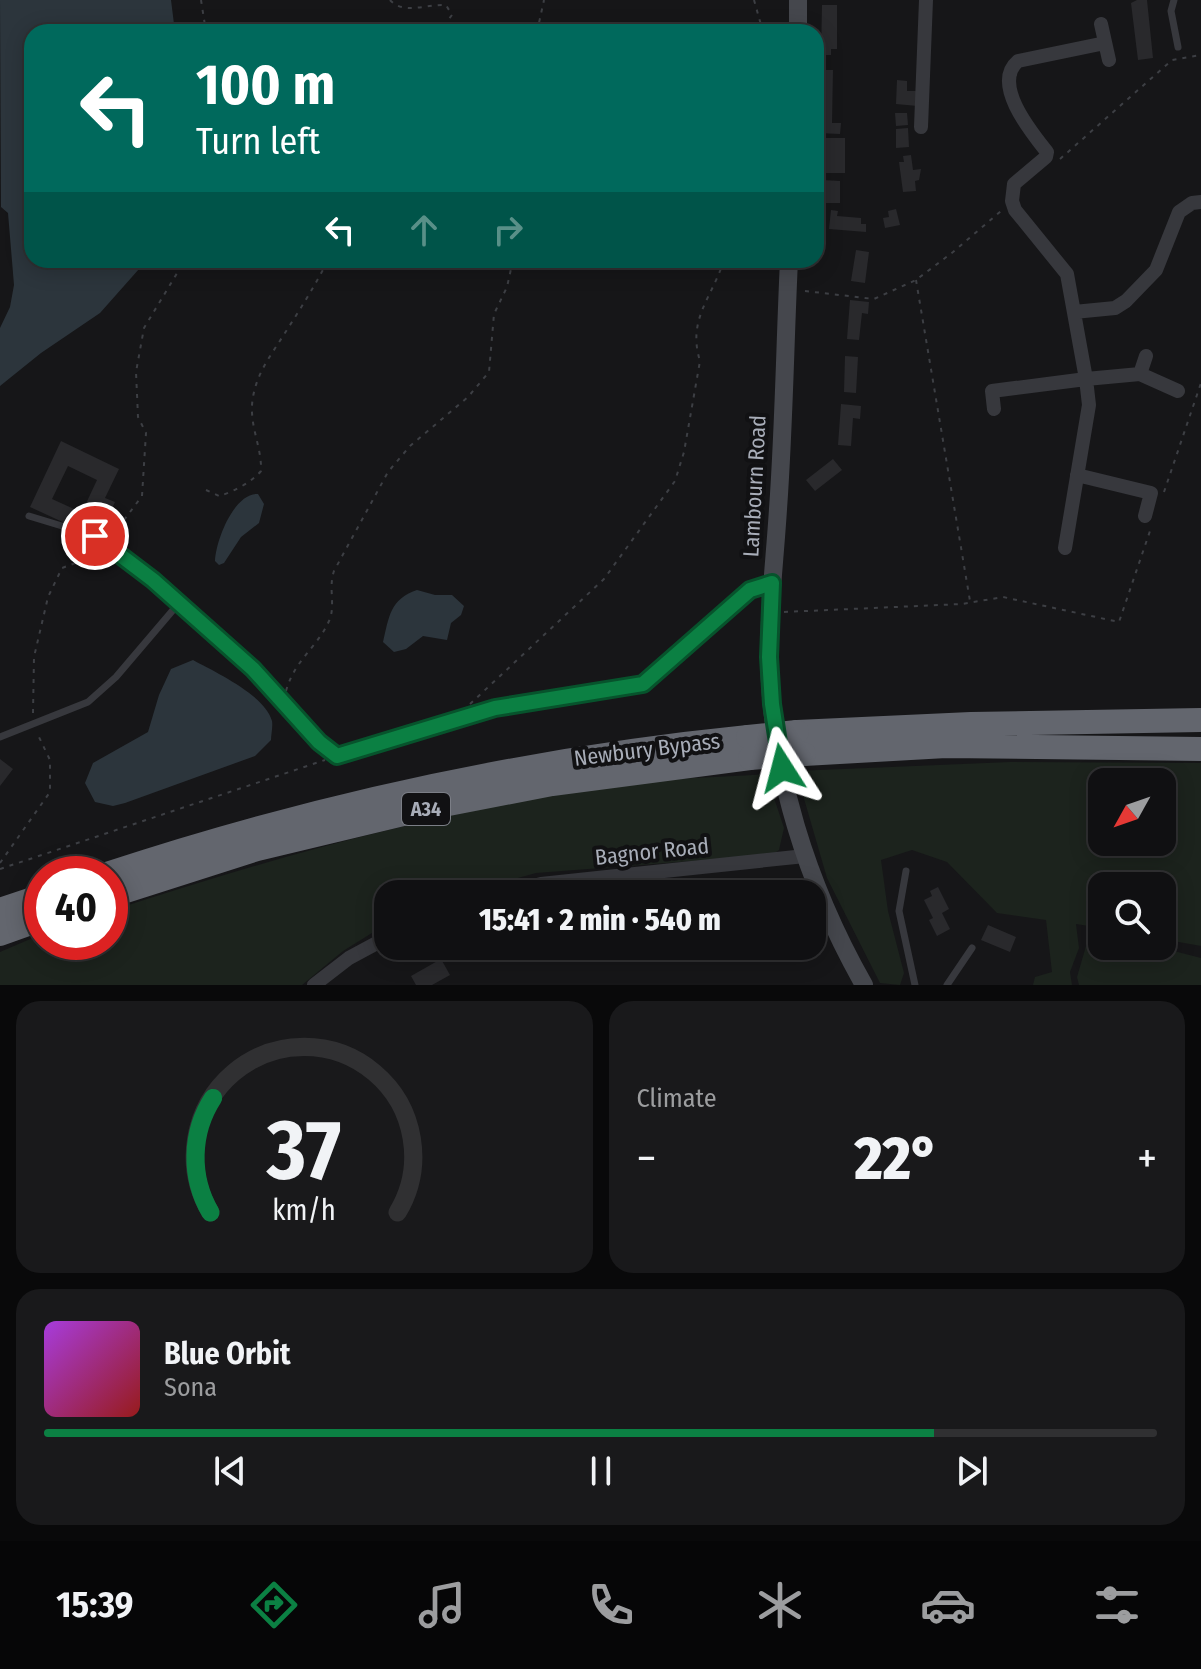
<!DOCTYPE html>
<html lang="en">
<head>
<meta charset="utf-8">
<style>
  body { margin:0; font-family:"Fira Sans Condensed",sans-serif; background:#19191b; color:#f1f3f6; height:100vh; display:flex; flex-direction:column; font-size:30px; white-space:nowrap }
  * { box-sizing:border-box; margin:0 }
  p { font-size:26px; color:#9c9d9f }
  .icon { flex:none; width:44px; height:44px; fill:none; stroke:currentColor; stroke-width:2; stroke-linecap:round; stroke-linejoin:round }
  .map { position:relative; height:985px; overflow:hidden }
  .details { display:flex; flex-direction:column; gap:16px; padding:16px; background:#09090a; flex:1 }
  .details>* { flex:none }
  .top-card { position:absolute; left:24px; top:24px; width:800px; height:244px; border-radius:24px; box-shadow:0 4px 20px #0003,0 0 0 2px #303032; background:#00695c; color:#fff; overflow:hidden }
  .needle { width:52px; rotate:230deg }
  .fabs { position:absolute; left:1088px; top:768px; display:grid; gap:16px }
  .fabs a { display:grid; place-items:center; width:88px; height:88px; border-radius:16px; background:#101012; box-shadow:0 4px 20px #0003,0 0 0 2px #303032; font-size:40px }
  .speed { position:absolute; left:24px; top:856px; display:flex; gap:16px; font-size:40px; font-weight:700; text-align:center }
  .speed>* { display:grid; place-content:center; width:104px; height:104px; border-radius:50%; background:#101012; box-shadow:0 4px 20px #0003,0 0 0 2px #303032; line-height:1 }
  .speed .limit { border:12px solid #d22; background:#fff; color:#111 }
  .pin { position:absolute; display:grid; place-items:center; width:68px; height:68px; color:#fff; margin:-34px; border:4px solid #fff; border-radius:50%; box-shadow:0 2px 8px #0007 }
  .me { position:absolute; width:88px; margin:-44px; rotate:351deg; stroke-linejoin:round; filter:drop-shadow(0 0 6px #0008) }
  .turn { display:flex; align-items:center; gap:28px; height:168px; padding:0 40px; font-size:36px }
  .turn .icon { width:104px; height:104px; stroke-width:2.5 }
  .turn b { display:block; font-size:56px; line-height:68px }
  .lanes { display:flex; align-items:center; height:76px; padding:0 40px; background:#0003; justify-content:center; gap:40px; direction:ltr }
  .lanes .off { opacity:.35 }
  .big { font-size:60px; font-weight:800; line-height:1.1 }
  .details .tile { flex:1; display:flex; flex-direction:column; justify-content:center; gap:12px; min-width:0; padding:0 28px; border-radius:24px; background:#19191b }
  .details .dial { align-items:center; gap:0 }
  .dial svg { height:208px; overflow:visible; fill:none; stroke:#303032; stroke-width:7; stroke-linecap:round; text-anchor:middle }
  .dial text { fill:#f1f3f6; stroke:none }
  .song { display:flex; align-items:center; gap:24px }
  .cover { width:96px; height:96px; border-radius:12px; background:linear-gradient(135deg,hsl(280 70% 55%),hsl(0 70% 35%)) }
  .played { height:8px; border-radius:4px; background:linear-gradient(90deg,#0b8043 80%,#303032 80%) }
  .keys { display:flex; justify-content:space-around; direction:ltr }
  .heat { display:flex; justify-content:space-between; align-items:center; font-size:44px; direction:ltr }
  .details .tiles { flex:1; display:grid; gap:16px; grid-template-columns:1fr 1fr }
  .tile:last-child { grid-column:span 2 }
  .trip { position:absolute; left:374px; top:880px; width:452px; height:80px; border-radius:24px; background:#101012; box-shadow:0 4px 20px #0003,0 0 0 2px #303032; font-weight:800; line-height:80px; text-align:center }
  .menu { display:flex; height:128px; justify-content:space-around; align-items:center; background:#060607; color:#9c9d9f }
  .menu .icon { width:56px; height:56px }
  .menu .current { color:#0b8043 }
  .menu b { font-size:36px; color:#f1f3f6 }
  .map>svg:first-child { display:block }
</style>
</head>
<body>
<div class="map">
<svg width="1201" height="985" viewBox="0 0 1201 985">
  <rect width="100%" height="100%" fill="#161618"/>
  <path fill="#1c231d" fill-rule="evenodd" d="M1010,762L1201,763V946L1162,939V886H1102V928L1076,924L1079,948L1070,972L1072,985H1033L1035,977L1052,972L1046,920L997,913L947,862L912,850L881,860L888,911L904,973L900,985L880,983L827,878L796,771ZM1102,782H1162V842H1102Z
    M766,774L784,828L779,850L772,855L536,873L459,894H388V923L343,951L302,985H0V952L42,934V942H110V911C284,854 463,804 645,782C685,777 726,777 766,774Z
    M1086,946L1170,950L1201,958V985H1079L1077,977Z"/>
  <path fill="#2c353c" d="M0,0H171L175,32H32V260H147L100,313L41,353L0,386V328L10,307L14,285L8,213L1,207Z
    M258,494L264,504L259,523L241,537L224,563L219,565L215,561C216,540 234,493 258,494Z
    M417,590L435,595H452L464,606L461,615L451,623L447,640L423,636L406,649L394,652L383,642C389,617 390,599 417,590Z
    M193,660C215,672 265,695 272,721C273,726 271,735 271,740L255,756L125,803L113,806L95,802L85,783L93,763L148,732L159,695L171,669Z"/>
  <path fill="#29292c" d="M1137,0H1147L1153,58L1138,60L1131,3Z
    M822,5H837V49H831V55H821Z
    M819,70H833L832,123H841L840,134L818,133Z
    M897,80L907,81V91H918V106L896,104Z
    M895,113H907L908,125L896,126Z
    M908,128L909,147L896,148V129Z
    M822,138H845V173H822Z
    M911,155L913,170L921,169L919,180L915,181L916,191L903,192L899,162H904L903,156Z
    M822,180L840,181V203H821Z
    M896,209L900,225L885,228L883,218L889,217L888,211Z
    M831,210L838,211L837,216L861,218V224H866V232L829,229Z
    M856,250L869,252L865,283L851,281Z
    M850,300L869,302L868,314L862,313L859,340L847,339Z
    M845,356L858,357L856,393L844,392Z
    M841,404L861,406L860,419L853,418L851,446L838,445Z
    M61,441L119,469L105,498L115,502L106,522L82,512L97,480L68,466L52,499L74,509L67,524L30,507Z
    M833,459L842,470L815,491L806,480Z
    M0,759L13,769L0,786Z
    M938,887L949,909L942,913L950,929L937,936L929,920L933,918L924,900L932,896L930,891Z
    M988,925L1016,937L1010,952L981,940Z
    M441,959L450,975L432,985H416L411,976Z"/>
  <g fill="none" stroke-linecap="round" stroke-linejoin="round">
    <path stroke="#3d3f44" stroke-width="2" stroke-dasharray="4 6" stroke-linecap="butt" d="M201,0L206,32
      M390,0C403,15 427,4 446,5L452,15L439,32
      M754,0L763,32
      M537,32L544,0
      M1060,159L1172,60L1201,55
      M916,280L970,601
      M805,291L874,299L916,280L953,252L1001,211
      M206,490L219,496C233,492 252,482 261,471C262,446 248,424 253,397C257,373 271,355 283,336C299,311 315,286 328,260
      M1164,492L1201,383
      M112,536L142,496L146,433L138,417L136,372L144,328L185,260
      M784,612L962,604L1003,597L1119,622L1151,528
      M286,691C295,659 317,648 329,621C336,606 328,588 334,571L388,472L410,446L468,397L489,372L494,314L507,287L513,260
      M470,704L604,579L675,481L684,452L700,361C687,319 712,298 724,260
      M33,713L34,657L48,597L62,568L92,557L100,550
      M0,863L50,792V760L38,735
      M0,869L325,760"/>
    <path stroke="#37383d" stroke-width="7" d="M1174,0L1171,11L1178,47
      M29,516L95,536L107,543L153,580L253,669L319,742L337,756L495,708L643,684L750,590L770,583
      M0,737L88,702L116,677L179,603
      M906,871L899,911L915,985
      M947,985L972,948"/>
    <path stroke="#37383d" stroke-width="14" d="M1101,24L1109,60
      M921,127L926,0
      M1074,312L1115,308L1126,301L1156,270L1179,212L1192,203L1201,202
      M1140,374L1146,356
      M994,409L992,391L1086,379L1067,274L1015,210L1012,201L1014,184L1046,157L1047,152C1032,133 991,84 1018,61L1105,43
      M1077,475L1151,493L1145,516
      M1065,548L1089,405L1086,379L1140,374L1178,391
      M504,894L541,884L805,856
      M314,985L349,958L388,937"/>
    <path stroke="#45474d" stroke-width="18" d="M798,0V32
      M789,260C785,343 784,426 778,509C775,558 769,606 769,655C770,770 808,886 864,985"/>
    <path stroke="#63666e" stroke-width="24" d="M797,732L971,724L1201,720
      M804,754L946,746L1201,749
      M107,874C316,805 529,759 748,737
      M110,896L257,849L428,808L552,784L750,758
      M0,910L42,896
      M0,934L42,919"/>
    <path stroke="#63666e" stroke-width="24" d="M748,737L797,732
      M750,758L804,754"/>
  </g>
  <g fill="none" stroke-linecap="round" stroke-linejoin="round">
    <g stroke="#07532c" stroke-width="20">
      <path id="route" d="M95,536L153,580L253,669L319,742L337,756L495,708L643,684L750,590L772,583L769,657L772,704L782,768"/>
    </g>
    <use href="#route" stroke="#0b8043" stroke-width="14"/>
  </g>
  <g text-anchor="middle" stroke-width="8" stroke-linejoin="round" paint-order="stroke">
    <rect fill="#111113" stroke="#7b7e86" stroke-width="2" x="402" y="793" width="48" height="32" rx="6"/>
    <g font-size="20" font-weight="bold" fill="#a8adb8">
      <text x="426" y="816">A34</text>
    </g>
    <g font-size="22" fill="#a8adb8" stroke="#111113">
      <text transform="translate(754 486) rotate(-87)" y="8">Lambourn Road</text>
      <text transform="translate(647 749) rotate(-7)" y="8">Newbury Bypass</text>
      <text transform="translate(652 851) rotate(-6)" y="8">Bagnor Road</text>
    </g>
  </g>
</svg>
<div class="fabs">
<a><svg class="needle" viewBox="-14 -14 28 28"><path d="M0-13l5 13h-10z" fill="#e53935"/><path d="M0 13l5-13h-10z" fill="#9c9d9f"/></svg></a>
<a><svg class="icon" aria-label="search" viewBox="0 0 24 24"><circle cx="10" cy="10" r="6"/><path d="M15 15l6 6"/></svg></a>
</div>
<div class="speed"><div class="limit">40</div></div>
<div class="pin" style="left:95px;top:536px;background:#d93025"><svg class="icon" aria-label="arrive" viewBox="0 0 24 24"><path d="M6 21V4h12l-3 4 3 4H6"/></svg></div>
<svg class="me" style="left:782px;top:768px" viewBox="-20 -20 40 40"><path d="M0-17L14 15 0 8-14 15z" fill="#0b8043" stroke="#fff" stroke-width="4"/></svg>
<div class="trip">15:41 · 2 min · 540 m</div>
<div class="top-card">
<div class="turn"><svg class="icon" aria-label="left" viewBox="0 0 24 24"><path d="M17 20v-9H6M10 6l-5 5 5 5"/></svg><div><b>100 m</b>Turn left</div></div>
<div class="lanes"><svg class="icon" aria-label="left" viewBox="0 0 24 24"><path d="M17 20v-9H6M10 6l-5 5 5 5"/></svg><svg class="icon off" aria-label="ahead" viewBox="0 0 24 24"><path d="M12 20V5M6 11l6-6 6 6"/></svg><svg class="icon off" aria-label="right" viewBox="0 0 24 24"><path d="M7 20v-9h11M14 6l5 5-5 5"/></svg></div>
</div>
</div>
<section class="details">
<div class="tiles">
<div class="tile dial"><svg viewBox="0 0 100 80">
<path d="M14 69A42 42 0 1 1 86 69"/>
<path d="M14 69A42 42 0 0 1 15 25" stroke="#0b8043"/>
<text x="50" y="56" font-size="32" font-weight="700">37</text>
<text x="50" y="72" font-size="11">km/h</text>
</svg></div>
<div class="tile"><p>Climate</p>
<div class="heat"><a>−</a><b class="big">22°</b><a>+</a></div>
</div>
<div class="tile">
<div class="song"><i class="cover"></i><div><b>Blue Orbit</b><p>Sona</p></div></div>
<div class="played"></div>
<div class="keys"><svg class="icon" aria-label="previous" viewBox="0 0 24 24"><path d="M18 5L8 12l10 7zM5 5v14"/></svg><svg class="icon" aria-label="pause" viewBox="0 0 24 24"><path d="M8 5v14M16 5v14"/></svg><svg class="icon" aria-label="next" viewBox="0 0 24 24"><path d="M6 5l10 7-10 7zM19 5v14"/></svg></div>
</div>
</div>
</section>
<nav class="menu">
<b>15:39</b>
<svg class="icon current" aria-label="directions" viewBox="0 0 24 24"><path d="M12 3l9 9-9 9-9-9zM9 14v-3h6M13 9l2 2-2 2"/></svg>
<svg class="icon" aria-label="music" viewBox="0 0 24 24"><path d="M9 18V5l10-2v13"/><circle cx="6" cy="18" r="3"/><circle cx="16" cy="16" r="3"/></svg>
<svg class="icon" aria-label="phone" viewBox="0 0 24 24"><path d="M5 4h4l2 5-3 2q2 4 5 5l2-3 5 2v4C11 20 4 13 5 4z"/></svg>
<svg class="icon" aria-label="climate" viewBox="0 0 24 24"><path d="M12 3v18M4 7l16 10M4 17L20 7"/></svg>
<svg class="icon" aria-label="car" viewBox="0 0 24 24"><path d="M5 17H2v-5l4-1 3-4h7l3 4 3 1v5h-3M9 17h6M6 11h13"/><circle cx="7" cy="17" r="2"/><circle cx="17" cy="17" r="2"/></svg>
<svg class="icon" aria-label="filters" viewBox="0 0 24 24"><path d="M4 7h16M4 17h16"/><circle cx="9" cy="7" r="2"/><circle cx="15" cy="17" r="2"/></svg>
</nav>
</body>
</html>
